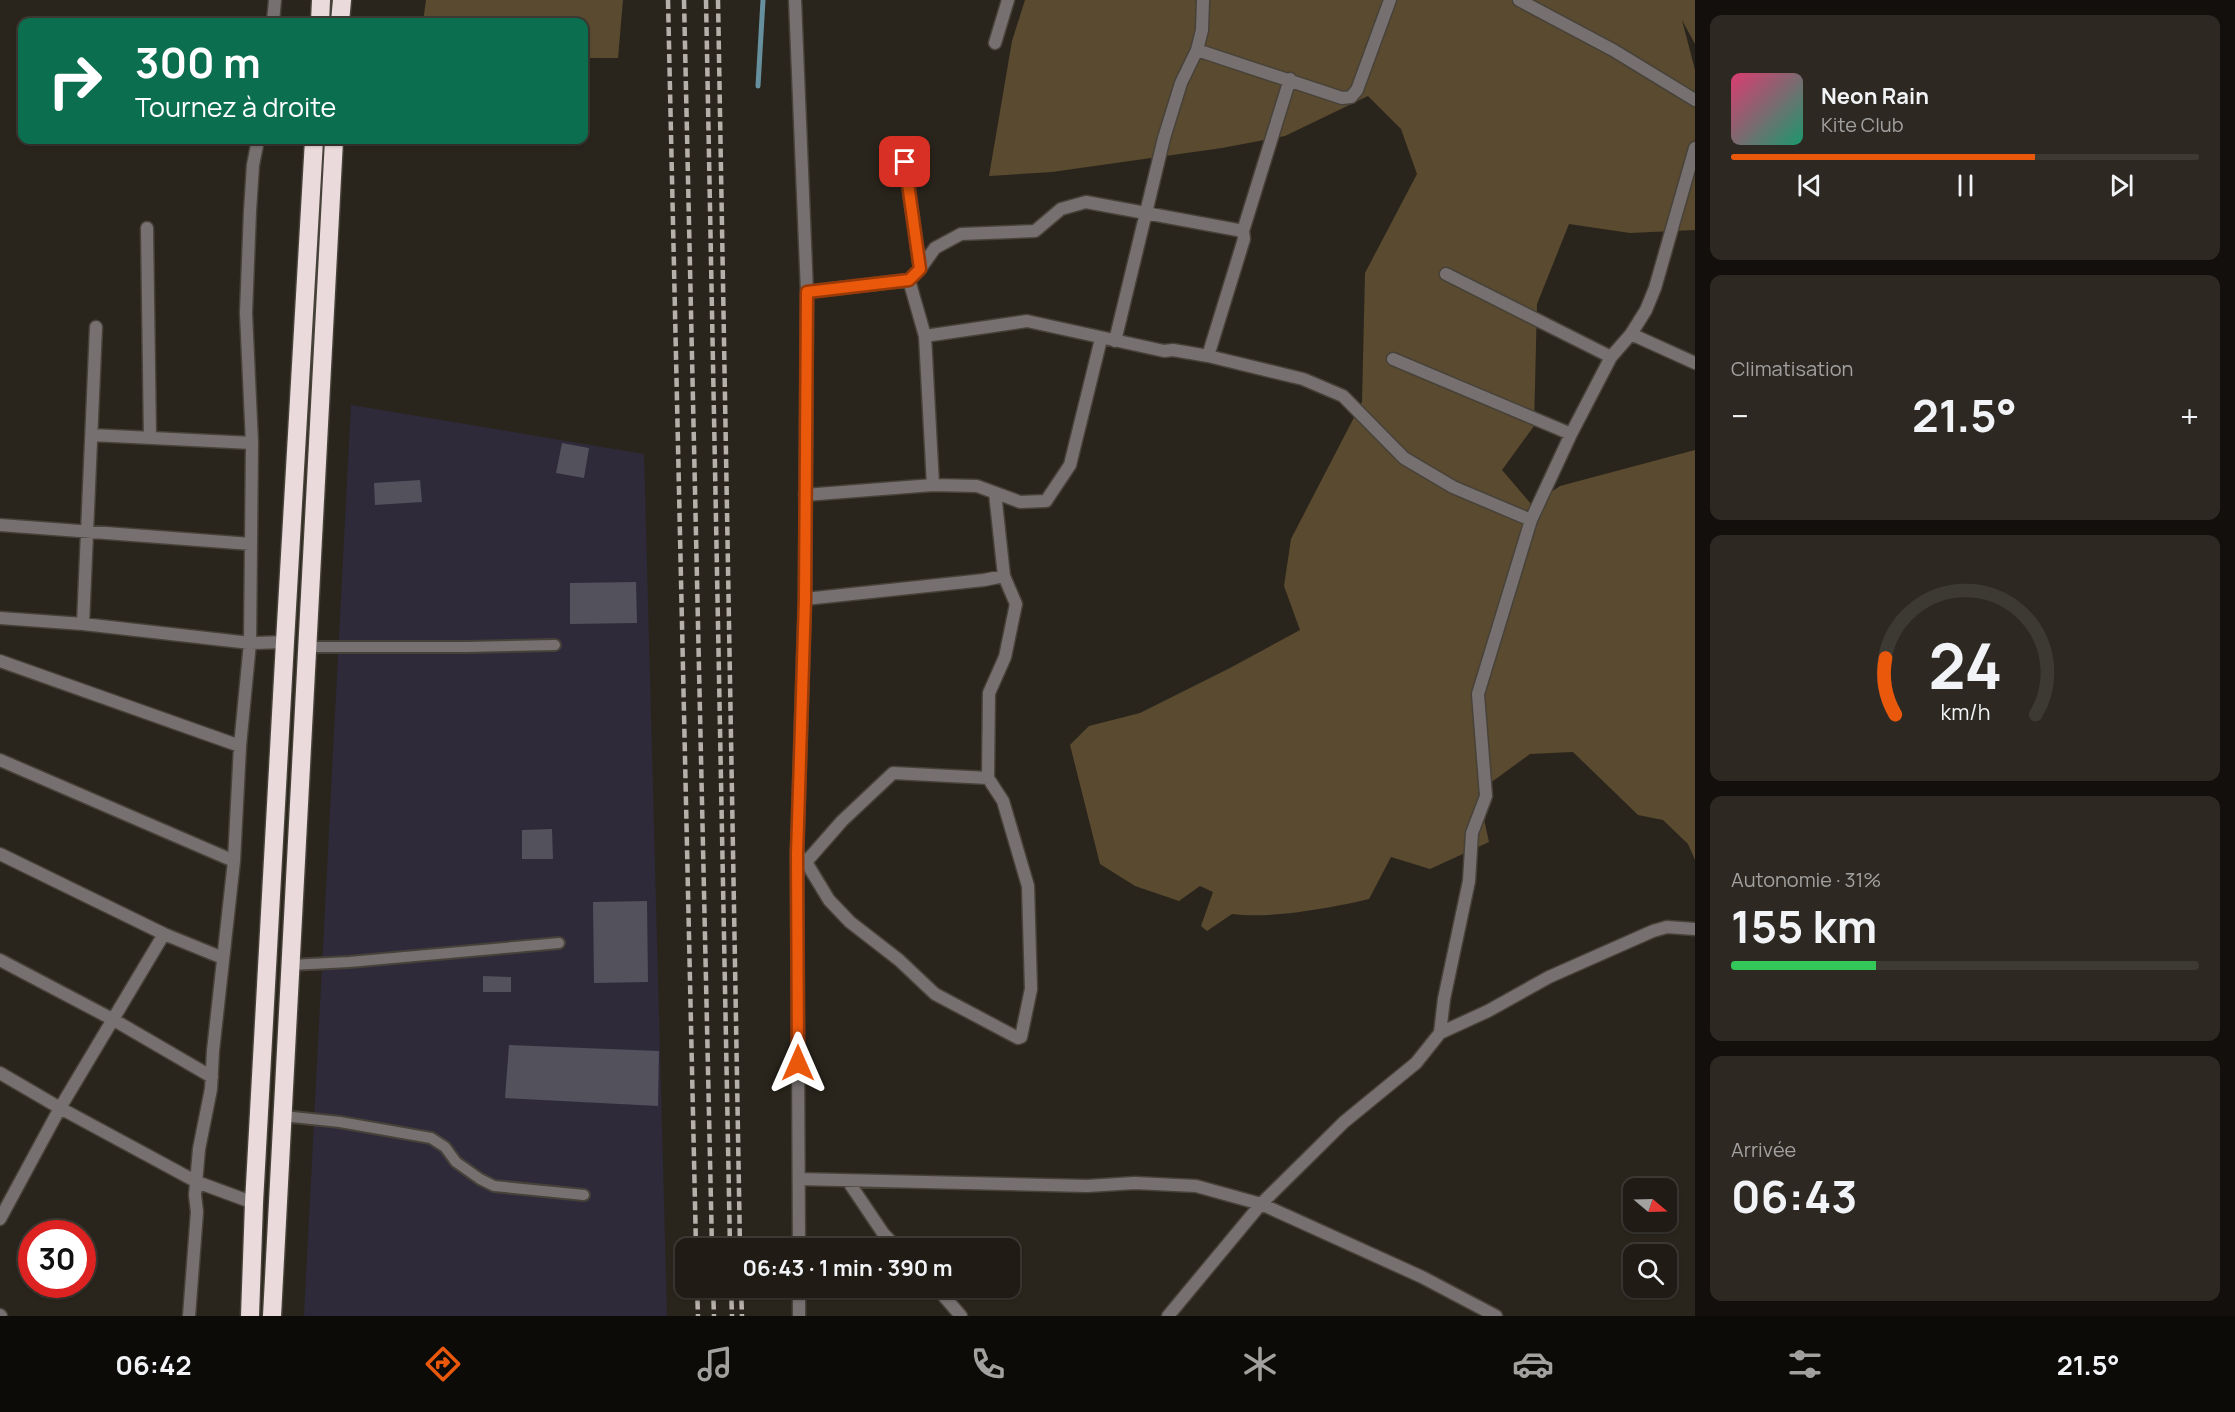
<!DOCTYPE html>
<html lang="fr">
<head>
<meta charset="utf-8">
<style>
  body { margin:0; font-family:Manrope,sans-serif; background:#2d2922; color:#f1f3f6; height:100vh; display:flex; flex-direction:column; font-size:22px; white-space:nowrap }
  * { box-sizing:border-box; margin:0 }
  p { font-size:20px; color:#a2a1a0 }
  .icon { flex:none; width:33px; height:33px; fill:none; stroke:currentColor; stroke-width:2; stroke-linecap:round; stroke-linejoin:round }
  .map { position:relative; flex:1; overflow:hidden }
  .side { display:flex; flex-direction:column; gap:15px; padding:15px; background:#120f0c; width:540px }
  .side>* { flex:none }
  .top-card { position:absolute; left:18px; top:18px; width:570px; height:126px; border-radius:12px; box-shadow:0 2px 4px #0004,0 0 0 2px #3d3a34; background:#0b6e4f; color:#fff; overflow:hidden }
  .needle { width:39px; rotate:109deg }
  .buttons { position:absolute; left:1623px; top:1178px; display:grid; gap:12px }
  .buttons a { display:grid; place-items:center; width:54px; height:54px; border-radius:12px; background:#201c15; box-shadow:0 2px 4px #0004,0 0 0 2px #3d3a34; font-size:30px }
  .speed { position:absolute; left:18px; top:1220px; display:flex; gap:12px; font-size:30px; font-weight:700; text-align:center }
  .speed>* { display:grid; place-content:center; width:78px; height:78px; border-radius:50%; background:#201c15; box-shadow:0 2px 4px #0004,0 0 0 2px #3d3a34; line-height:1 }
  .speed .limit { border:9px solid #d22; background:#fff; color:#111 }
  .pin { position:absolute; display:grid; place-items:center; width:51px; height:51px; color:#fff; margin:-26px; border-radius:12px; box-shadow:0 3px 9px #0006 }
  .me { position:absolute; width:66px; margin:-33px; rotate:0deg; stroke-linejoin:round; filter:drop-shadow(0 0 4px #0008) }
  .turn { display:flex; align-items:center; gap:21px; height:126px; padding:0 18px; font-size:27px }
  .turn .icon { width:78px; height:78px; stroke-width:2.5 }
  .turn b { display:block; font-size:42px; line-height:51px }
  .big { font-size:45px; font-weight:700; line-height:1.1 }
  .side .widget { flex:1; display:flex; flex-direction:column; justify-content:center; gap:9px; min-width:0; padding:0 21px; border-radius:12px; background:#2d2922 }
  .side .dial { align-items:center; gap:0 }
  .dial svg { height:156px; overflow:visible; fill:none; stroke:#3d3a34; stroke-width:7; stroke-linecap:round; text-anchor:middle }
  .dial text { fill:#f1f3f6; stroke:none }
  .song { display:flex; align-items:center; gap:18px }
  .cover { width:72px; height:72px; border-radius:9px; background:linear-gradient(135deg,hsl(340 70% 55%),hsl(160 70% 35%)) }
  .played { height:6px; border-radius:3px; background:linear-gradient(90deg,#ea580c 65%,#3d3a34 65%) }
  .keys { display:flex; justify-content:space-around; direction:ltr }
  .heat { display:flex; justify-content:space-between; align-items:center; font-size:33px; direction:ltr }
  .charge { height:9px; border-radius:4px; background:linear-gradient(90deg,#34c759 31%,#3d3a34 0) }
  .trip { position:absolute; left:675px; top:1238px; width:345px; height:60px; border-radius:12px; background:#201c15; box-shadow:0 2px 4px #0004,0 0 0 2px #3d3a34; font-weight:700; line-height:60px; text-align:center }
  .tab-bar { display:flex; height:96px; justify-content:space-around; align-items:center; background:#0d0b08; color:#a2a1a0 }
  .tab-bar .icon { width:42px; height:42px }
  .tab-bar .on { color:#ea580c }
  .tab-bar b { font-size:27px; color:#f1f3f6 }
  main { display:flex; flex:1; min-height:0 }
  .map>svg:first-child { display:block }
</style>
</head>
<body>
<main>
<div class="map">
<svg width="1695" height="1316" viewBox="0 0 1695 1316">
  <rect width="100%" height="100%" fill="#2a251c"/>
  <path fill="#2e2a3a" d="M351,405L644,454L667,1316H304Z"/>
  <path fill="#5a4a2f" d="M426,0H623L618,58H584V22H423Z
    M1025,0H1695V44L1682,20L1695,70V230L1630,233L1569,224L1537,304L1534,426L1502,470L1532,505L1560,486L1695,450V860L1688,844L1663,820L1638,815L1573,752L1530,754L1478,792L1489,842L1430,869L1391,857L1369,899C1331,908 1271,919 1232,914L1207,931L1201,926L1213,892L1200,886L1179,901L1135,886L1100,864L1070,745L1089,726L1140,713L1230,668L1300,630L1284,586L1291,539L1362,402L1365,273L1417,174L1401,129L1368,96L1285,136L1222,148L1052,172L989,176L1012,41Z"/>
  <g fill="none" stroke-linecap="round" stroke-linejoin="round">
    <path stroke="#66909d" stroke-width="5" d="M758,86L763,0"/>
  </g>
  <path fill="#52515c" d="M562,443L589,448L584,478L556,473Z
    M420,480L422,502L375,505L374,483Z
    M636,582L637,623L570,624V583Z
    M552,829L553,859H522V830Z
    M647,901L648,982L594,983L593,902Z
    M483,976L511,977V992H483Z
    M509,1045L659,1051L658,1106L505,1098Z"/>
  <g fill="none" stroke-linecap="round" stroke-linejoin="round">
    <g stroke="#474239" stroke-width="14">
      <path id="lane" d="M307,647H467L555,645
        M291,965L349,962L559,943
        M283,1116L340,1122L431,1138L445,1147L456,1162L480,1179L494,1186L584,1195"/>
    </g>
    <g stroke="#474239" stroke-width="15">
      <path id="street" d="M795,0L807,292L805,599L797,854L799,1248
        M1519,0L1613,50L1695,100
        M273,22L275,0
        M995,43L1008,0
        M1197,50L1342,98L1351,97L1357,90L1390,0
        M1695,148L1655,288L1646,310L1631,334L1695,363
        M905,162L920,269
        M147,228L150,438
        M1243,231L1290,79
        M1446,274L1611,357
        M807,292L909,280L920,269L935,248L961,234L1035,231L1061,209L1086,202L1243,231L1244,239L1208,356L1303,379L1343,396L1404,458L1453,487L1531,520
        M925,336L1027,321L1164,351L1173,350L1208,356
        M1115,341L1164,138L1181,83L1197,50L1202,30L1203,0
        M1393,359L1571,434
        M92,435L252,443
        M933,485L977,486L1020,502L1046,501L1070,465L1101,339
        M805,495L933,485L925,336L909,280
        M0,525L251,544
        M805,599L984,580L1004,576
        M0,618L83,624L250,643L285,642
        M83,624L96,327
        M0,661L240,746
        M0,760L234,861
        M0,854L164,934L223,958
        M797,854L806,862L829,900L850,922L899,960L935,994L1018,1038L1021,1037L1031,989L1028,886L1003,801L988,778L989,693L1005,657L1016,604L1004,576L995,493
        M806,862L842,821L893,773L988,778
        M0,960L114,1020L212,1077
        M1440,1033L1444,999L1469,881L1472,833L1486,796L1478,694L1531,520L1571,434L1611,357L1631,334
        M0,1073L60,1108L197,1182L254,1203
        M799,1179L1087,1186L1135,1183L1196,1186L1261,1204L1422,1277L1496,1316
        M848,1181L883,1233L897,1248
        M0,1219L60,1108L164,934
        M799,1287V1316
        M936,1287L961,1316
        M0,1315L1,1316
        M189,1316L197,1212L195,1195L199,1149L211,1089L213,1051L234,861L240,746L250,643L252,443L246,313L250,211L253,165L258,140
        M1168,1316L1261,1204L1344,1122L1416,1063L1440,1033L1488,1011L1549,977L1653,931L1667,927L1695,929"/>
    </g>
    <g stroke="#474239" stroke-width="21">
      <path id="highway" d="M320,22L321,0
        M340,22L342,0
        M250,1316L254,1203L285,642L314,140
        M272,1316L334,140"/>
    </g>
    <use href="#lane" stroke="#777070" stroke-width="10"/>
    <use href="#street" stroke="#777070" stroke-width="12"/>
    <use href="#highway" stroke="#eadadb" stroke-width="18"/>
    <path stroke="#b5b0a9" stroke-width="4.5" stroke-dasharray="9 4.5" stroke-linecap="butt" d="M668,0L696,1248
      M684,0L712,1248
      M706,0L730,1248
      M718,0L740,1248
      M697,1287L698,1316
      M713,1287L714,1316
      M731,1287L732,1316
      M741,1287L742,1316"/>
  </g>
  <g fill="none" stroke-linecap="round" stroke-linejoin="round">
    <g stroke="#983908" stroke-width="15">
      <path id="route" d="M798,1063L797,854L805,599L807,292L909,280L920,269L905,162"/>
    </g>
    <use href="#route" stroke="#ea580c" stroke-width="10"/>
  </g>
</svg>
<div class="buttons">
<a><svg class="needle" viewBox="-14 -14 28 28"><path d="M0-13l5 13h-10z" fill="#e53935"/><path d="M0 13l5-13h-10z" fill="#a2a1a0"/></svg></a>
<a><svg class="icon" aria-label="search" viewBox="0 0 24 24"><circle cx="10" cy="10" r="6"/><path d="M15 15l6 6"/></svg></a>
</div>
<div class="speed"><div class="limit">30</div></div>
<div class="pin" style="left:905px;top:162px;background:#d93025"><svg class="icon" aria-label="arrive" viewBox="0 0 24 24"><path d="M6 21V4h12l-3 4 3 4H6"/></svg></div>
<svg class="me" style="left:798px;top:1063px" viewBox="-20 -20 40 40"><path d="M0-17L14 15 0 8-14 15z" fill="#ea580c" stroke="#fff" stroke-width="4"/></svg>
<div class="trip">06:43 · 1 min · 390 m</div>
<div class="top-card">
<div class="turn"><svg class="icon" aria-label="right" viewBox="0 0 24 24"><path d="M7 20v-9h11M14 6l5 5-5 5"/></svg><div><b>300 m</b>Tournez à droite</div></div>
</div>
</div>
<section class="side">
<div class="widget">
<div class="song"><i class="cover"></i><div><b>Neon Rain</b><p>Kite Club</p></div></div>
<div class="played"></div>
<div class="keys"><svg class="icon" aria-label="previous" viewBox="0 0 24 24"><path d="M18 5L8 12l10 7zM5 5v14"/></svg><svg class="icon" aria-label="pause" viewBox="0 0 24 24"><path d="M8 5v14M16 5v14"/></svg><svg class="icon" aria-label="next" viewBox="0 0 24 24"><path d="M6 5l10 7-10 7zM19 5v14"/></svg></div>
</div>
<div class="widget"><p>Climatisation</p>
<div class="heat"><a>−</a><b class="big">21.5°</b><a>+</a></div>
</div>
<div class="widget dial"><svg viewBox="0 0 100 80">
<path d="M14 69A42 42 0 1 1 86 69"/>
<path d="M14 69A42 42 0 0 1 9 40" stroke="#ea580c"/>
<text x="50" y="56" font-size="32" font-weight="700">24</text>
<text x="50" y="72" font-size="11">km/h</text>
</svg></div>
<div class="widget"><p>Autonomie · 31%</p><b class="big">155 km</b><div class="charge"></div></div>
<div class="widget"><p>Arrivée</p><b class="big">06:43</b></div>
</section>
</main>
<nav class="tab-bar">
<b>06:42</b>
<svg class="icon on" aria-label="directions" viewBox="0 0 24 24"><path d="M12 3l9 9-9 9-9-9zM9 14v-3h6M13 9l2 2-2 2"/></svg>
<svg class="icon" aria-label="music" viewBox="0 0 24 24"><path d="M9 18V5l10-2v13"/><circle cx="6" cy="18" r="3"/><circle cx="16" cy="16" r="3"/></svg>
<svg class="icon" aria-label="phone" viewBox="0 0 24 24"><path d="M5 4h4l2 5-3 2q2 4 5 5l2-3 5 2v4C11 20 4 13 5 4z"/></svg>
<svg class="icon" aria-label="climate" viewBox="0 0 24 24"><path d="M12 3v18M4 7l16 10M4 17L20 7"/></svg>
<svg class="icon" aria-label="car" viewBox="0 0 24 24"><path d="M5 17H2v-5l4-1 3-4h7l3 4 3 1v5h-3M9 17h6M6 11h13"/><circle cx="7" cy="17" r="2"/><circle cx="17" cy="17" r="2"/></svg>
<svg class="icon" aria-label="filters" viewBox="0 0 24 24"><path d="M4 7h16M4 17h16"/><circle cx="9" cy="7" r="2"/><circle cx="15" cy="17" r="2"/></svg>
<b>21.5°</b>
</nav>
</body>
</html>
